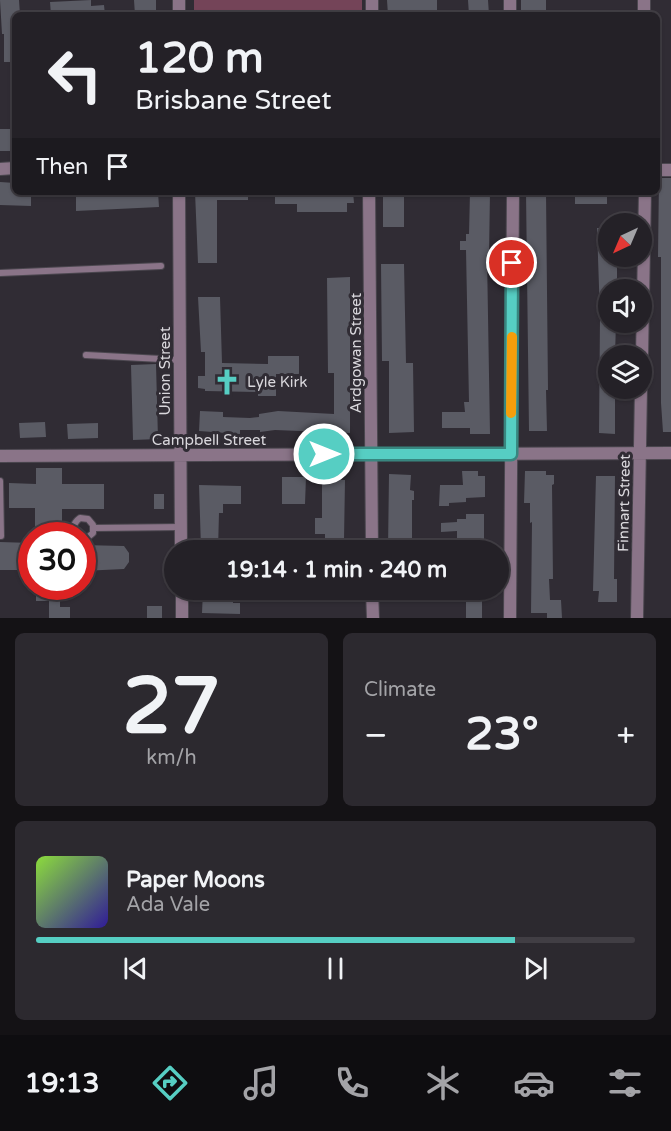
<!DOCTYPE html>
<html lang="en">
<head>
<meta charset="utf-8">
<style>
  body { margin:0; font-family:"Varela Round",sans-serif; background:#2c292f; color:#f1f3f6; height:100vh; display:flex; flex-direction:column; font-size:22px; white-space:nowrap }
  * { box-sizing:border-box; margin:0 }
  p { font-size:20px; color:#a3a3a7 }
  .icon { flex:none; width:33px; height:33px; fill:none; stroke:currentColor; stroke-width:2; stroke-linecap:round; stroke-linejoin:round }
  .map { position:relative; height:618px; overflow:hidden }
  .sheet { display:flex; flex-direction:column; gap:15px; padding:15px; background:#141215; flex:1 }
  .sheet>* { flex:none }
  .banner { position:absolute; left:12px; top:12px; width:648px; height:183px; border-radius:9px; box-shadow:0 2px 4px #0004,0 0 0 2px #413e44; background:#242127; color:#f1f3f6; overflow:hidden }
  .needle { width:39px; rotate:224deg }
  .controls { position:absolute; left:598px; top:213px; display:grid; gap:12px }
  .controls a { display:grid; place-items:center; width:54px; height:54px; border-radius:50%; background:#242127; box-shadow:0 2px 4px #0004,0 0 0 2px #413e44; font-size:30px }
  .speed { position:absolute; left:18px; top:522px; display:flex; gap:12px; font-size:30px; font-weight:700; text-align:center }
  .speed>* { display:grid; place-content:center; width:78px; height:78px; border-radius:50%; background:#242127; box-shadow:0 2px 4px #0004,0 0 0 2px #413e44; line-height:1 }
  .speed .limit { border:9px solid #d22; background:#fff; color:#111 }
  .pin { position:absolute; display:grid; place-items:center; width:51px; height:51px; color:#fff; margin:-26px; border:3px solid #fff; border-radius:50%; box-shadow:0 2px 6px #0007 }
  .me { position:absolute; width:66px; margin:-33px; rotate:90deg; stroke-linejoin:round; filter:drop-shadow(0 0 4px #0008) }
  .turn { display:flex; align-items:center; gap:21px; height:126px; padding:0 24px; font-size:27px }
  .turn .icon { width:78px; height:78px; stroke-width:2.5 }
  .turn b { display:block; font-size:42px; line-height:51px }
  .then { display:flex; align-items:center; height:57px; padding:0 24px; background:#0003; gap:12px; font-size:22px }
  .big { font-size:45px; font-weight:700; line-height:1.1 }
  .sheet .card { flex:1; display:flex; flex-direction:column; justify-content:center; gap:9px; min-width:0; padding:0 21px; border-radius:9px; background:#2c292f }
  .sheet .dial { align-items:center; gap:0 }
  .dial b { font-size:78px; line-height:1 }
  .song { display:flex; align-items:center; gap:18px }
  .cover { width:72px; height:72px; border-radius:9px; background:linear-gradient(135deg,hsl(90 70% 55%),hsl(250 70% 35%)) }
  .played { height:6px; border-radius:3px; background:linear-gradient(90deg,#56cec3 80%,#413e44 80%) }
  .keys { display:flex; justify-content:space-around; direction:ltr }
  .heat { display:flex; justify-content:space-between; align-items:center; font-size:33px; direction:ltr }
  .sheet .tiles { flex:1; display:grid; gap:15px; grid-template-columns:1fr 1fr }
  .card:last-child { grid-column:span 2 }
  .trip { position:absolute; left:164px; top:540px; width:345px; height:60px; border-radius:30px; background:#242127; box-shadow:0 2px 4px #0004,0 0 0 2px #413e44; font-weight:700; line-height:60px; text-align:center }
  .menu { display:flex; height:96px; justify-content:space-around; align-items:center; background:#0e0d10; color:#a3a3a7 }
  .menu .icon { width:42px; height:42px }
  .menu .on { color:#56cec3 }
  .menu b { font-size:27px; color:#f1f3f6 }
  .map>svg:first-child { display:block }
</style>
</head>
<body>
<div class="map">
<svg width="671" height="618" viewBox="0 0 671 618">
  <rect width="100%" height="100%" fill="#302c34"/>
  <path fill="#744458" d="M194,0H362V15H194Z"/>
  <path fill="#5a5b64" d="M0,0H19L20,15H15V62H4V34H2Z
    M91,0V6L104,5L105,15H51L50,2Z
    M134,0H156V15H135Z
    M387,0H437V15H388Z
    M468,0H488L489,15H469Z
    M521,0H546V15H521Z
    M0,129H15V151H0Z
    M659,178H671V432H663L661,403V257H658Z
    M0,182L15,183V192H31V206L0,205Z
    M76,192H158L159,207L76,211Z
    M195,192H248V200H217V263H198Z
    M275,192H353L354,203H347V212H297V204H275Z
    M383,192H404V227H383Z
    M470,192H490L489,256H487L490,434H470V428H442V412H465L464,402H469L466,250H460V241H466V234H469Z
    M526,192H546L548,390H546L547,431H529Z
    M575,192H607V204H575Z
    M597,228H609V256H617V290H609V322H616L615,356H609V390H615V434L599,433L600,316Z
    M381,264H404L406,363H413L414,432L389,433V361H382Z
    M350,277V433L275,430L260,432V430H240V434L199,431L200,411L223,412V417L250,418L259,417V414L278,411L334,414V373H328L327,278Z
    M198,297H220L222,363L268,364V356H299V374H276V396H258V392L205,391V389L198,388V376H205V352H201Z
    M156,364L158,439L133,440L131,365Z
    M45,422L46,437L20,438L19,423Z
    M98,423V438L68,439L67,424Z
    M36,468H62V484H104V509H62V527L70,536H35V508H9V483L36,484Z
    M462,471H478V476H485V497L466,498V502L449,503V506H439L440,485H463Z
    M525,471H546V475H554V484L552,485L553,579H549L550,600H561L562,618H547V613H531L532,522L530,523V503H524Z
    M389,474L411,475L410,490L414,491V500H412V550H388Z
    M596,476H615L614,579H617V602H598L599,591H593Z
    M282,477H306L305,504H282Z
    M322,479L345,480L344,540H325V534H315V518H322Z
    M199,485L241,486V504H223V513H219L218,550H203V548H201Z
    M154,494H164V509H154Z
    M466,514H484V550H457V531L441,532V523L457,522V519H466Z
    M0,542L32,543V570H0Z
    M82,545L124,546L129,553V562L124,569L82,571Z
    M36,586H60V607H70V618H49V601H36Z
    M203,590H233V603H240V614L202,613Z
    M388,590H410V599H388Z
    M466,590H482V618H466Z
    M147,606H162V618H147Z"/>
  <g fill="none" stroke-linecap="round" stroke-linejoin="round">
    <g stroke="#4b474f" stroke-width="8">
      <path id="service" d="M0,273L161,266
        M86,355L180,360
        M0,481L1,536
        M94,528L181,527
        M76,536C72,529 73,523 80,518L88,519L93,525V533L87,538L82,539"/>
    </g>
    <g stroke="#4b474f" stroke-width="14">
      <path id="minor" d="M179,0V15
        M510,0V15
        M644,0V15
        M372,15V0
        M0,169L15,168
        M657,170H671
        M179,192L181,550
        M369,192L372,550
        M642,356L645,192
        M0,456L671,453
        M182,590V618
        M372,590L373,618
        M510,618L513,192
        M637,618L641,388"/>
    </g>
    <use href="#service" stroke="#8a7488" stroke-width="6"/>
    <use href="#minor" stroke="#8a7488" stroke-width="12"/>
  </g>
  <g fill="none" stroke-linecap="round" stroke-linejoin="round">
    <g stroke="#38867f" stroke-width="15">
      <path id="route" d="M324,454H511L512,263"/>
    </g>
    <use href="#route" stroke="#56cec3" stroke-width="10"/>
    <path stroke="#f59e0b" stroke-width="10" d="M511,413L512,337"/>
  </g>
  <defs>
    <g id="church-bare" transform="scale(2.07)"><path d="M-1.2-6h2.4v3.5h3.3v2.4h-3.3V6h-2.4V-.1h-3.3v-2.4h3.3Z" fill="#56cec3" stroke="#302c34" stroke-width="2.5" paint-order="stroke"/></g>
  </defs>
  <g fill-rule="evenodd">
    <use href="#church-bare" x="227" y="382"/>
  </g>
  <g text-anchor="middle" stroke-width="6" stroke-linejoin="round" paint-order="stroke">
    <g font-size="15" fill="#d9d7dc" stroke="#302c34">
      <text transform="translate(356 353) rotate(-90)" y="5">Ardgowan Street</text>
      <text transform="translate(165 371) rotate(-90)" y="5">Union Street</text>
      <text x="209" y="445">Campbell Street</text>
      <text transform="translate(624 503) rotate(-89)" y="5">Finnart Street</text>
    </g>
    <g font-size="15" fill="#d9d7dc" stroke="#302c34" text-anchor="start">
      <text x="247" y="387">Lyle Kirk</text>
    </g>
  </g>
</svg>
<div class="controls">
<a><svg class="needle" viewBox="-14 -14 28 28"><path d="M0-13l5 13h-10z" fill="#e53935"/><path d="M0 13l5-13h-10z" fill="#a3a3a7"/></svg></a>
<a><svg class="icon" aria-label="sound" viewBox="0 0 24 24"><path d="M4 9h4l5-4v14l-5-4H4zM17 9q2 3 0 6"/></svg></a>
<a><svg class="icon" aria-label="layers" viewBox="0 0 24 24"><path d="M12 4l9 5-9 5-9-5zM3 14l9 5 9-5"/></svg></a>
</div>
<div class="speed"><div class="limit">30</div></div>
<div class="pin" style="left:512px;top:263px;background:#d93025"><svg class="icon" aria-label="arrive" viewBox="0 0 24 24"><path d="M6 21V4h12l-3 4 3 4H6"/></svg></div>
<svg class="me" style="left:324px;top:454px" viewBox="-20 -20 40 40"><circle r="17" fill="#56cec3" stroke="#fff" stroke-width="3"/><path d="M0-11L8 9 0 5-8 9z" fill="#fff"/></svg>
<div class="trip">19:14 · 1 min · 240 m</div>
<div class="banner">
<div class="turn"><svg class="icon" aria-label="left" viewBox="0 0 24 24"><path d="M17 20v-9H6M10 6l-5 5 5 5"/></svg><div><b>120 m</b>Brisbane Street</div></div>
<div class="then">Then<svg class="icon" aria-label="arrive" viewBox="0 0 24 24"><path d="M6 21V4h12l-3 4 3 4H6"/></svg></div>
</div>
</div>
<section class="sheet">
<div class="tiles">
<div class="card dial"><b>27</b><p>km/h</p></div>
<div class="card"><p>Climate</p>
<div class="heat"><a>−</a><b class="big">23°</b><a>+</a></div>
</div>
<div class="card">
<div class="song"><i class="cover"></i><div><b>Paper Moons</b><p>Ada Vale</p></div></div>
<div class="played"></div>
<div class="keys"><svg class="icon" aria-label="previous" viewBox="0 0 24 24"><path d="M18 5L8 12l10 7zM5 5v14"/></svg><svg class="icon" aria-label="pause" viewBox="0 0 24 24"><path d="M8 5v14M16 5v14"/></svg><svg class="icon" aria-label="next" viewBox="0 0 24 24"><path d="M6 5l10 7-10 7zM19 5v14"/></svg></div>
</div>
</div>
</section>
<nav class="menu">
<b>19:13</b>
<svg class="icon on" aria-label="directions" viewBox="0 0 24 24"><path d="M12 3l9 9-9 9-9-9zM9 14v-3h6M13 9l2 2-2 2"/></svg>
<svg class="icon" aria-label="music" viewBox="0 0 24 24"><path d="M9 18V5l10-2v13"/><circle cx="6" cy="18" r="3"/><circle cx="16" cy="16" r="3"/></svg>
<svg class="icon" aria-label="phone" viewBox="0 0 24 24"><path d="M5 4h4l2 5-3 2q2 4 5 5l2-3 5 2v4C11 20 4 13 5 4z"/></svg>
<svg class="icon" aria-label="climate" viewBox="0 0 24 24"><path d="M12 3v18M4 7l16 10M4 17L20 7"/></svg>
<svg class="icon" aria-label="car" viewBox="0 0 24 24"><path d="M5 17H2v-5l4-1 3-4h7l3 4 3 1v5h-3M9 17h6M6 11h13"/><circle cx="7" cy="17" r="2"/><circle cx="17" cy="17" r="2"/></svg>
<svg class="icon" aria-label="filters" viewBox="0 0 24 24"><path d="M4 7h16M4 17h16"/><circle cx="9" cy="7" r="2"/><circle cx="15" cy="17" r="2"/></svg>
</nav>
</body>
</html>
